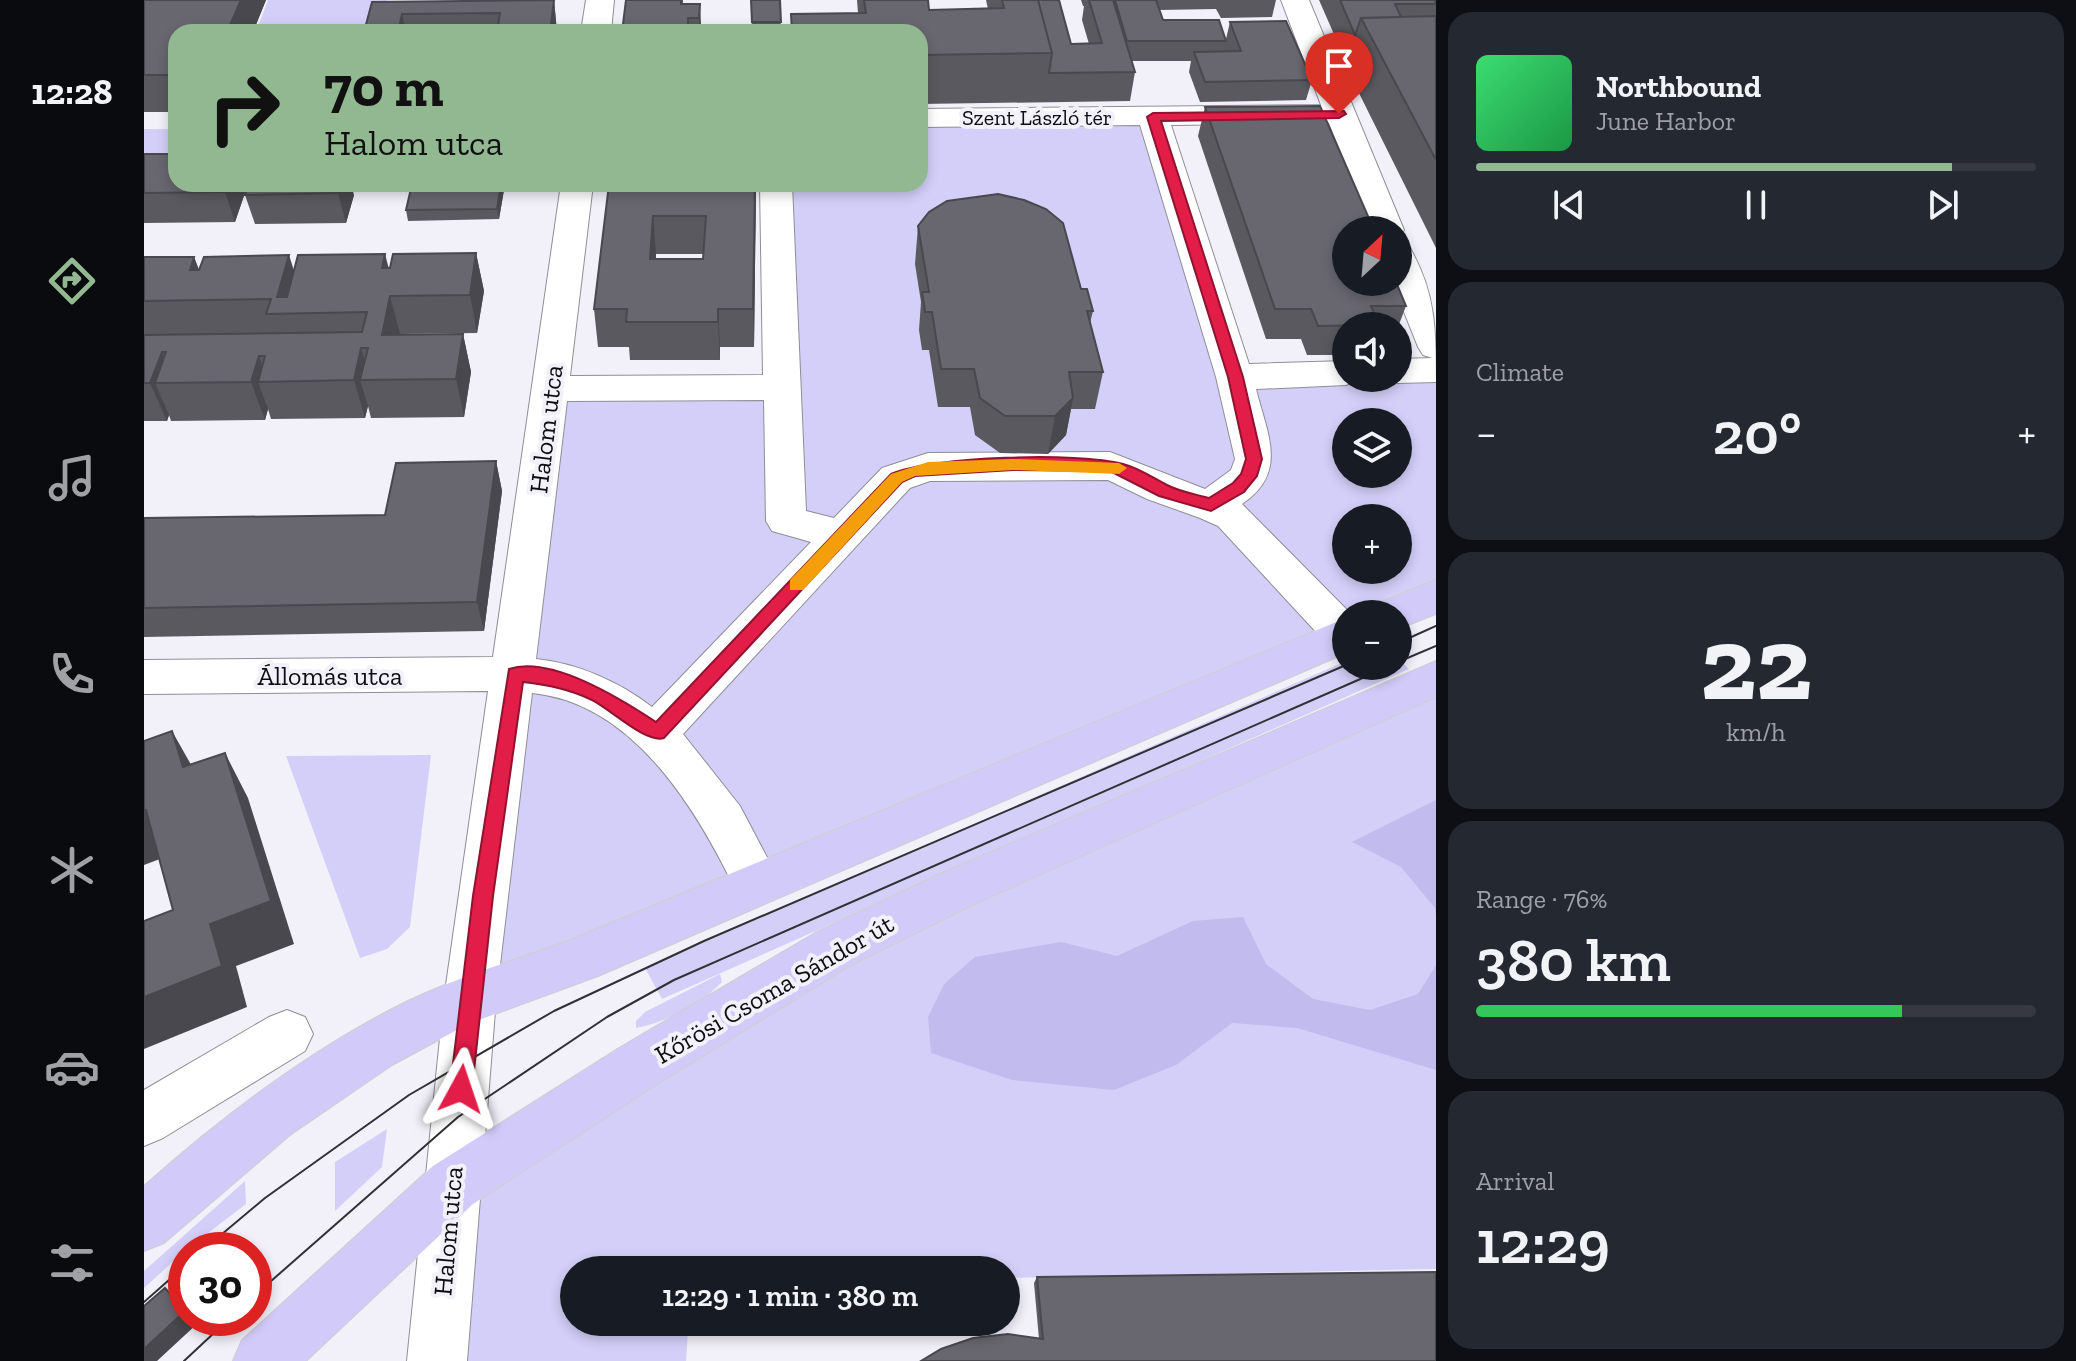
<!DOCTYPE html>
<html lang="en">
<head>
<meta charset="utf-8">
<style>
  body { margin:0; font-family:"Zilla Slab",serif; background:#242831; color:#f1f3f6; height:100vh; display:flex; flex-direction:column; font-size:30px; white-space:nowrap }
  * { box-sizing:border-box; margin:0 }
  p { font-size:26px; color:#9ea1a6 }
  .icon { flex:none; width:44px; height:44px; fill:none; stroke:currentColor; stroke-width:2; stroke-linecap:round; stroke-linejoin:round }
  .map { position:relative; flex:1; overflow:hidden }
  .sheet { display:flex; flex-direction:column; gap:12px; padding:12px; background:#0d0f14; width:640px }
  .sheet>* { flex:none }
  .hud { position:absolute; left:24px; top:24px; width:760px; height:168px; border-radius:24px; box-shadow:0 4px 12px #0003; background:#92b891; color:#111; overflow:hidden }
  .needle { width:52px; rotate:26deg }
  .buttons { position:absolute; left:1188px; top:216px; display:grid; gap:16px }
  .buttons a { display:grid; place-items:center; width:80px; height:80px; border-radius:50%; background:#171b24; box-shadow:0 4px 12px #0003; font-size:40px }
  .speed { position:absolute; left:24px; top:1232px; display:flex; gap:16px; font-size:40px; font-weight:700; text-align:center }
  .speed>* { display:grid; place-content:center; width:104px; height:104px; border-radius:50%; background:#171b24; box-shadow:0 4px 12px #0003; line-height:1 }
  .speed .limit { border:12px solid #d22; background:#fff; color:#111 }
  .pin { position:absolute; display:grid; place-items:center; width:68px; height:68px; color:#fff; margin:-82px -34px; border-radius:50% 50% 50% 0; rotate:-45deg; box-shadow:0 0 8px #0007 }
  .pin .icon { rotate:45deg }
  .me { position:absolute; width:88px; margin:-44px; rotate:5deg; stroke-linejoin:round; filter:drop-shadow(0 0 6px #0008) }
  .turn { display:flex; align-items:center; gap:28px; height:168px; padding:0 24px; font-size:36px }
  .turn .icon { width:104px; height:104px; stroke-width:2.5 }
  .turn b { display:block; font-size:56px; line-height:68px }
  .big { font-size:60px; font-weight:600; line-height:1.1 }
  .sheet .card { flex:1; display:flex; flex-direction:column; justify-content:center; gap:12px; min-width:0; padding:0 28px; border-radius:24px; background:#242831 }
  .sheet .dial { align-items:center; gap:0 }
  .dial b { font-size:104px; line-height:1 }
  .song { display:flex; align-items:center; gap:24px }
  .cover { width:96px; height:96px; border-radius:12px; background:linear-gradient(135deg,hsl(140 70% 55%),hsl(140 70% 35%)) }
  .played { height:8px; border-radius:4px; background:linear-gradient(90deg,#92b891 85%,#363941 85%) }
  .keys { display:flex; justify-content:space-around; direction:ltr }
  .heat { display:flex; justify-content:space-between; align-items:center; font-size:44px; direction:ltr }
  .charge { height:12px; border-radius:6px; background:linear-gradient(90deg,#34c759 76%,#363941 0) }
  .trip { position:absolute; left:416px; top:1256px; width:460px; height:80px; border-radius:40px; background:#171b24; box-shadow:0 4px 12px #0003; font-weight:600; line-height:80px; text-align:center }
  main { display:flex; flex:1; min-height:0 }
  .tab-bar { display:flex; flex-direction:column; width:144px; justify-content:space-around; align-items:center; background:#090b0e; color:#9ea1a6 }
  .tab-bar .icon { width:56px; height:56px }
  .tab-bar .on { color:#92b891 }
  .tab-bar b { font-size:36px; color:#f1f3f6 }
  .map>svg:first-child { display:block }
</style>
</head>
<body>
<main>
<nav class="tab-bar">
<b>12:28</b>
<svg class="icon on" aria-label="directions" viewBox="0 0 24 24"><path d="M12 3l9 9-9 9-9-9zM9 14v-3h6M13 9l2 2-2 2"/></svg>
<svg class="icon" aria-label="music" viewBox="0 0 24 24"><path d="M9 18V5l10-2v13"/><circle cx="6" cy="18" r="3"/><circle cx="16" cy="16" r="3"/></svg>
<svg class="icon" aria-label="phone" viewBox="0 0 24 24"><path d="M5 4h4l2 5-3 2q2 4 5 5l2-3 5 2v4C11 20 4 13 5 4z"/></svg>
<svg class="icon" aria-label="climate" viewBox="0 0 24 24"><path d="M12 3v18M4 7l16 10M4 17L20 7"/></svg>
<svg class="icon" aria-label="car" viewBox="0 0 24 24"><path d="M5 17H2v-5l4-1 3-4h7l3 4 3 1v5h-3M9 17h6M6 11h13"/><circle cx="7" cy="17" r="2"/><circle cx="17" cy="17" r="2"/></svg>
<svg class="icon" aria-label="filters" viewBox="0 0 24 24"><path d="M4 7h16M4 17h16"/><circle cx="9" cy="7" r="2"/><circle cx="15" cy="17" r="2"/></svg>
</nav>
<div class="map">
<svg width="1292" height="1361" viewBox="0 0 1292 1361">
  <rect width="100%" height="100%" fill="#f2f1fa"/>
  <path fill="#d4cff8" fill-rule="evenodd" d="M124,0H243L234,32H112Z
    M1009,117L1091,377L1254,378V371L1292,370V596L1250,614H1202V635L326,999L407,389L637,387L632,184H776V118ZM1202,422H1254V474H1202ZM1202,518H1254V570H1202Z
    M0,129H32V179H0Z
    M1254,658L1265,669L518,999L501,968L1202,661V666H1254Z
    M1292,678V1269L862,1278V1270H430V1322H554L544,1332L542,1361H293L309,1185L494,1066Z
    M287,755L266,927L243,949L216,958L142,756Z
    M576,974L578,982C556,1005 523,1022 492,1028V1021L501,1012Z
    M243,1129L238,1167L191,1211V1162Z
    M101,1181L102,1204L42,1250L0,1288V1271Z"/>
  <path fill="#c2bbed" d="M1292,800V916L1291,908L1257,867L1208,842Z
    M1099,917L1122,964L1169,999L1226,1010L1274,994L1292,965V1070L1153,1028L1088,1023L1032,1065L970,1090L868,1080L787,1053L784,1017L800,984L831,957L917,942L973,956L1049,921Z"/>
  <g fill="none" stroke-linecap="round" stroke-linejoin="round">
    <g stroke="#8f8e97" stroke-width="2">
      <path id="minor" d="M442,0H470L467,32H437Z
        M1137,0H1165L1260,230L1255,237L1254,230H1226L1185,123L1027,125L1105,364L1202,361V378H1217L1202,385L1112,389C1123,434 1145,472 1098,504L1207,614H1202V651L1186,647L1074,526L1056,518L1003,499L964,480L786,481L766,488L539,734L596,806L637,884L630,899L613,905L596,899C556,815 492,703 388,693L352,999L323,1361H263L300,999L344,691L0,694V660L349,657L417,184H449L426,376L619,375L616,184H648L662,511L690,518L738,468L784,453L966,452L1061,489L1087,470L1091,459L1072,377L996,125L776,127V109L1177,105ZM620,400L622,521L628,531L667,542L508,707C476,682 433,663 392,659L423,401Z
        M1254,244L1266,248C1292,293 1292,331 1292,382L1254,383L1240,378H1254V359L1288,358L1279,355L1274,347L1248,282H1254Z
        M143,1010L161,1017L169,1034L161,1051L19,1138L0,1146V1090L125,1017Z"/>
    </g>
    <g stroke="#cfcecf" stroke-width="2">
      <path id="major" d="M1292,580V614L1254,629V614H1229L1235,603Z
        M1202,618V653L454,976L324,1024L248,1065L146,1135L20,1243L0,1251V1186C80,1115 168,1048 264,1001C316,976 371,960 424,941Z
        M1292,661V697L828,905L707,965L513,1084L329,1204L162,1361H89L98,1340L289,1166L475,1048L671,933L794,875Z"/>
    </g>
    <use href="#minor" fill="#fff" fill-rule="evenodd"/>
    <use href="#major" fill="#d2caf8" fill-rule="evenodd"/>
    <path stroke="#313034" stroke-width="2" d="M1254,643L1292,626
      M1254,662L1292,646
      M59,1250L121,1198L265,1095L410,1011L560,941L1202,665
      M110,1296L314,1117L463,1017L530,980L1246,666
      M0,1302L42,1265
      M40,1361L86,1318"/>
  </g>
  <path fill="#59595f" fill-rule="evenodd" d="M0,0H122L109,32H32V112H0Z
    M410,0L413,32H220L228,2Z
    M482,0H552H539V4H556V32H478Z
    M607,0H636L637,32H608Z
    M713,0H784L785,10L844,9L842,0H915L927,44H945L938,20L940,6H939L937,0H1132L1128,17L1077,18L1072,9L1015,10L1019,20L1082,39L1086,22L1168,80L1162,100L1056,102L1045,72L1047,61H988L991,72L986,101L776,104V32H647V14L714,13Z
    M1175,0H1292V248L1202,67L1203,64Z
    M1061,107L1262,306L1254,327L1202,326V355H1163L1157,339H1122L1054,136Z
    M0,154L104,184L91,222L0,223Z
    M105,184L210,195L202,223L111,224L101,195Z
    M268,184H361L355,219L264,221L262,210Z
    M465,184H612L610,347H576V360H486L485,347H454L450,309ZM512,254H560L559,259H512Z
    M774,226L937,289L949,311L946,323L959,372L951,409H927L922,435L904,454L856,453L831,435L826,407H794L785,350H778L775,330L777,302L771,264Z
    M332,253L340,291L333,333L256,334H319L327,372L320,417L227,418L224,406L221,418L127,419L124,409L121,420L27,421L25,415L23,421H0V257H50L55,270L150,271L244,268Z
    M352,461L358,491L340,631L0,637V518L241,515Z
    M893,1277L1292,1361L895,1339L890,1283Z"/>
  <path fill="#49484e" d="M97,0H122L109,32H83Z
    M410,0L413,32H406Z
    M556,4L557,24L556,32L555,18Z
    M258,14L262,32H254Z
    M84,184H104L91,222L81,192Z
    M197,184H207L210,195L202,223L194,193Z
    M357,184H361L355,219L353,209Z
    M611,184H612L610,347L609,309Z
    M509,216L512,254L509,296L506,259Z
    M332,253L340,291L333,333L326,295Z
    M241,254L251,292L246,296L256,334L238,335V268Z
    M145,255L157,293L151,313L133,297Z
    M50,257L64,294L46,270Z
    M574,309L576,347V360L574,322Z
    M319,334L327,372L320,417L312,379Z
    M217,348L226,380H216L224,406L221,418L210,380Z
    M18,352L31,383H11L25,415L23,421L6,383Z
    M115,356L124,382H114L124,409L121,420L107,382Z
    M929,398L922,435L904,454L911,416Z
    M352,461L358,491L340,631L333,602Z
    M28,731L54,777L39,767Z
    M81,753L104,798L150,944L92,966L103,1007L0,1049V997L66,924Z
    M0,810H2L29,854L0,865Z
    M21,1288L42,1309V1318H50L54,1323L13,1361H0V1349Z"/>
  <path fill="#68676f" stroke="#49484e" stroke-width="2" fill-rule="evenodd" d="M0,0H97L83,32H32V75H0Z
    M410,0L406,32H353L356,13L258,14L254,32H220L228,2Z
    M482,0H537V4H556L555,18H544V29H539V32H478Z
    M607,0H636L637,22H608Z
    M720,0H784L785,10L860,8L858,0H894L908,53L776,55V32H648L647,14L722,13Z
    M894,0H915L927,44L958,43L945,0H969L991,72L905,73L908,53Z
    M971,0H1012L1019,20H1075L1082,41H983Z
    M1196,0H1291L1292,4H1251L1257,17L1217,18L1211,35Z
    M1292,16V160L1217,18Z
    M1142,21L1168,80L1061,82L1050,52L1097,51L1086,22Z
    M1176,106L1230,230H1202V282H1252L1262,306H1227L1235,325L1174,326L1167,309H1131L1061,107Z
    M0,154H32V184H84L81,192L0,193Z
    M105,184H197L194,193L101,195Z
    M268,184H357L353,209L262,210Z
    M465,184H611L609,309H574V322H482L483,309H450ZM509,216H562L559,259H506Z
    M854,194L880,200L902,209L919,223L937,289H943L949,311H943L959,372H925L929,398L911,416H861L836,398L830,369H797L788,312H781L778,292H785L774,226L785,212L803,201Z
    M332,253L326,295L246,296L238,335L319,334L312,379L216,380L224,348H217L210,380L114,382L121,356H115L107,382L11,383L22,352H18L6,383H0V335L218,332L223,312L122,314L127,299L0,301V257H50L46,270H55L60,257L145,255L133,297H143L154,255L241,254L238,268H246L249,254Z
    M352,461L333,602L0,608V518L241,515L252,463Z
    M28,731L39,767L81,753L127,901L66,924L78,966L0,997V921L29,910L2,810H0V741Z
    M1292,1272V1361H777L797,1349L829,1338L864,1334L899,1339L893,1277Z
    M21,1288L41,1311L0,1349V1306Z"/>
  <path fill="#e11d48" stroke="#92132f" stroke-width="2" d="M1200,111L1202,114L1195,118L1017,121L1099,377L1118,459L1113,476L1100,492L1067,511L1015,496L966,471L869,470L771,476L758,482L520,738C502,744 465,708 448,700C425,689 404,685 379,682L349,896L328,1089L324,1097L317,1100L309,1097L306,1089L329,896L365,669C407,655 477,699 512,722L747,474C788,456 935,452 979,464C995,468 1009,478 1023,485C1036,492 1051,494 1065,498L1089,483L1097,474L1102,459L1084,377L1003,117L1009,113Z"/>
  <path fill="#f59e0b" d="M869,459L975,463L983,468L975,474L869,470L771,476L758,482L659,590H646V580L747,474L784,462Z"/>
  <g text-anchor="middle" stroke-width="8" stroke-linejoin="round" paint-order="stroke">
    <g font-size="22" fill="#0d0c0f" stroke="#f2f1fa">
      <text x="893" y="125">Szent László tér</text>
    </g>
    <g font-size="26" fill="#0d0c0f" stroke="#f2f1fa">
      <text transform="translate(402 429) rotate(-83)" y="9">Halom utca</text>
      <text x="186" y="685">Állomás utca</text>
      <text transform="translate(630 989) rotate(-30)" y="9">Kőrösi Csoma Sándor út</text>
      <text transform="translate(304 1231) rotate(-85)" y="9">Halom utca</text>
    </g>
  </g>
</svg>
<div class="buttons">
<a><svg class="needle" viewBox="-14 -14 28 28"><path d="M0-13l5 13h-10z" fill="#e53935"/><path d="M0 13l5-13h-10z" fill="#9ea1a6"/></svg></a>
<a><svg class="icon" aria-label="sound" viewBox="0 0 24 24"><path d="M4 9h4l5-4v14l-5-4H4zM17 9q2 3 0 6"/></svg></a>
<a><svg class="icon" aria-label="layers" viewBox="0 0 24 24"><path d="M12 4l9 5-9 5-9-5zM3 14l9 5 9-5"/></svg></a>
<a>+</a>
<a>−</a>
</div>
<div class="speed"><div class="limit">30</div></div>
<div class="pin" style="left:1195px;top:114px;background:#d93025"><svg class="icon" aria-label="arrive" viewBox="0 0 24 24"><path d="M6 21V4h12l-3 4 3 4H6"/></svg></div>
<svg class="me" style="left:317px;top:1089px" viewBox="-20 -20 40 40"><path d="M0-17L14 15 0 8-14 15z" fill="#e11d48" stroke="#fff" stroke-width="4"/></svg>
<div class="trip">12:29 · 1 min · 380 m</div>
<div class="hud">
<div class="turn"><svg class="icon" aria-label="right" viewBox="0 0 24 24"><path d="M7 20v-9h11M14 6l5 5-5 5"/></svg><div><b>70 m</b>Halom utca</div></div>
</div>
</div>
<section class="sheet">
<div class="card">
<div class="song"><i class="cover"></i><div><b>Northbound</b><p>June Harbor</p></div></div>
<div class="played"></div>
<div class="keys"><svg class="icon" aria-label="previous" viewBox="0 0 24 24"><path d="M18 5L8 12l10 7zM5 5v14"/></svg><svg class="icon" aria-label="pause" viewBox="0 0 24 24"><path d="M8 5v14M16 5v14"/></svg><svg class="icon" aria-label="next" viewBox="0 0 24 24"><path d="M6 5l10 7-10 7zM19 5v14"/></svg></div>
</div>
<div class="card"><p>Climate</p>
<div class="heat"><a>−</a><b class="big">20°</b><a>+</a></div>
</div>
<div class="card dial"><b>22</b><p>km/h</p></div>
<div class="card"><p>Range · 76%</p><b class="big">380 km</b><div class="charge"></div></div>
<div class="card"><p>Arrival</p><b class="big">12:29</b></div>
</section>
</main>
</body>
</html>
